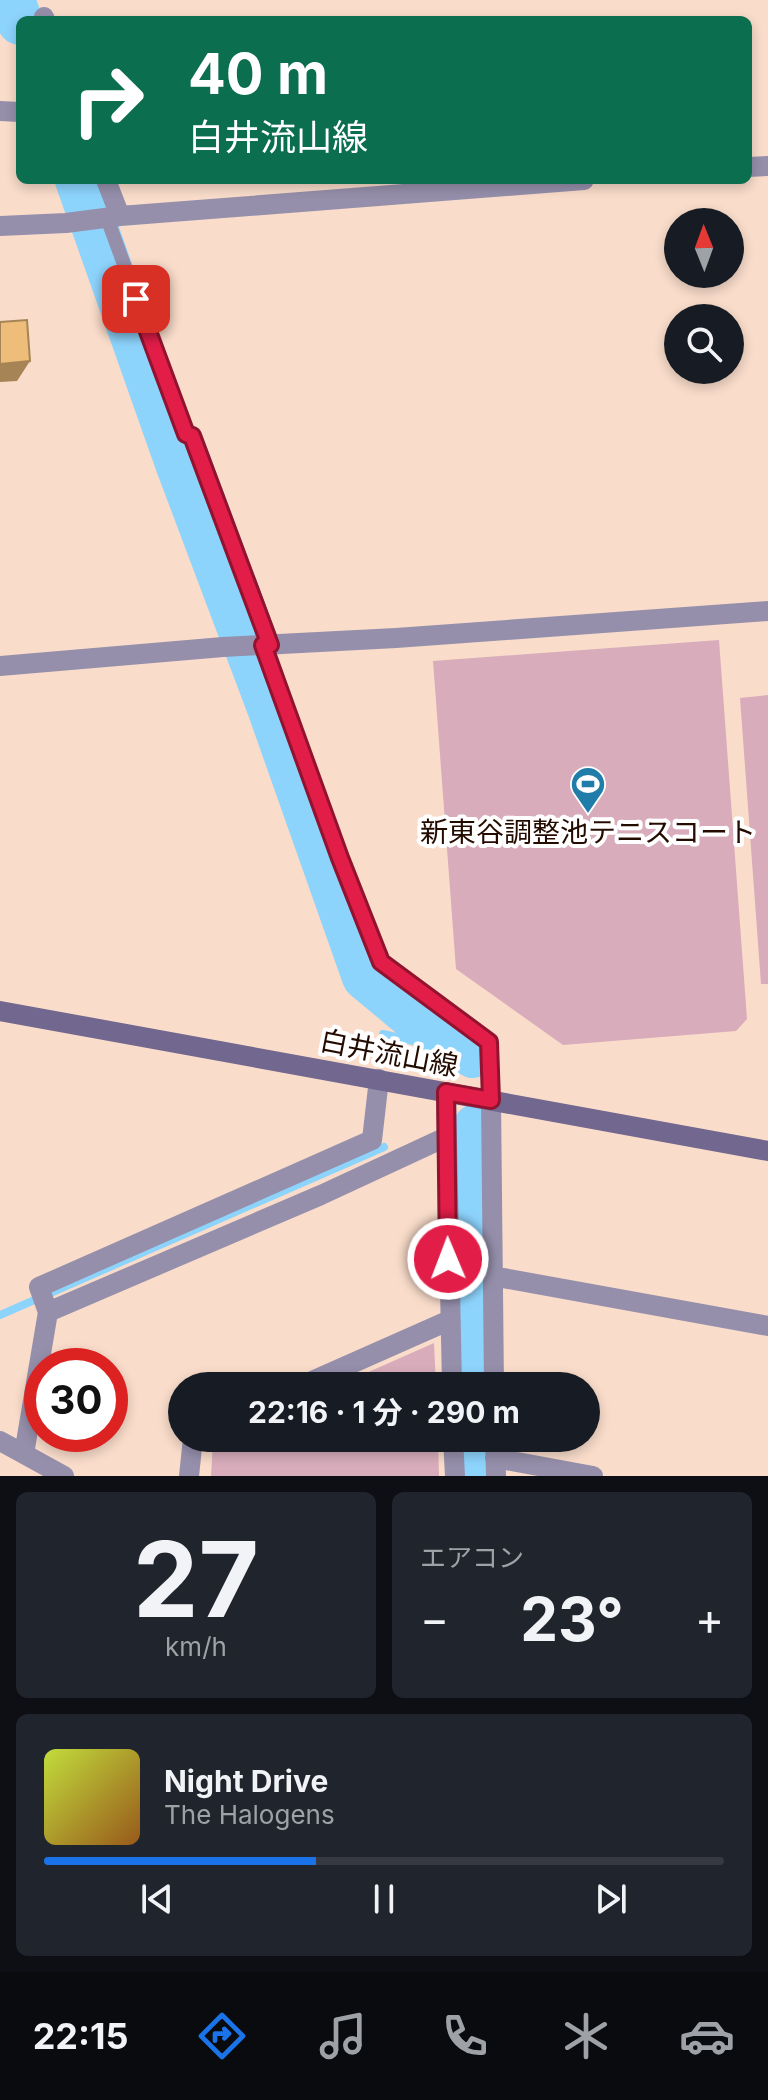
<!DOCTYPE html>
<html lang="ja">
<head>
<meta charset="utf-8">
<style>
  body { margin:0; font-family:Inter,"Noto Sans JP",sans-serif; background:#20242c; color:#f1f3f6; height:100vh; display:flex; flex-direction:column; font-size:30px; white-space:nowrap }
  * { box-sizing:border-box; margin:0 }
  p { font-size:26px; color:#9ea1a6 }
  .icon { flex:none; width:44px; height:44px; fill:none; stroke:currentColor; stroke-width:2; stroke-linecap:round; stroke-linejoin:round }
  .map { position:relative; height:1476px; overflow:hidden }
  .side { display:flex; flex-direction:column; gap:16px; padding:16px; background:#0d0f14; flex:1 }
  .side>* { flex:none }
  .banner { position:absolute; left:16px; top:16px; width:736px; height:168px; border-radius:12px; box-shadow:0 4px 12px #0003; background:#0b6e4f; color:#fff; overflow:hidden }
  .needle { width:52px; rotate:359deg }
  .tools { position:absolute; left:664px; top:208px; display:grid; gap:16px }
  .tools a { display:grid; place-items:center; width:80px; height:80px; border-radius:50%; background:#171b24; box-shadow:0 4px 12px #0003; font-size:40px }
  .speed { position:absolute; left:24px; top:1348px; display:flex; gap:16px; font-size:40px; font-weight:700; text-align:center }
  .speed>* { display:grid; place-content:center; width:104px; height:104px; border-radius:50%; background:#171b24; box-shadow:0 4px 12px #0003; line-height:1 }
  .speed .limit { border:12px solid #d22; background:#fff; color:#111 }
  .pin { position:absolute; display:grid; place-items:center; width:68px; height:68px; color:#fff; margin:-34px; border-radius:16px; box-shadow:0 4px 12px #0006 }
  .me { position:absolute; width:88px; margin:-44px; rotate:359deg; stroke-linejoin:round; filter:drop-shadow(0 0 6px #0008) }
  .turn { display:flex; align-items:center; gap:28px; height:168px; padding:0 40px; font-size:36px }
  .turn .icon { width:104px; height:104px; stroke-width:2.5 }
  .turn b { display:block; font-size:56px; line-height:68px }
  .big { font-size:60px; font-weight:700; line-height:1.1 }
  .side .tile { flex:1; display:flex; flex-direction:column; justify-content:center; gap:12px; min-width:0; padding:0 28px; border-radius:12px; background:#20242c }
  .side .dial { align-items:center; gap:0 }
  .dial b { font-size:104px; line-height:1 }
  .song { display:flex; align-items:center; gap:24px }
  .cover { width:96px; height:96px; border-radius:12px; background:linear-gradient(135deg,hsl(70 70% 55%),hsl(30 70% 35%)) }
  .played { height:8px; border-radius:4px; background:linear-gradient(90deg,#1a73e8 40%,#363941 40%) }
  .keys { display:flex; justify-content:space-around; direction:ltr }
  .heat { display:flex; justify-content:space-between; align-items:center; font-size:44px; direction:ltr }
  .side .tiles { flex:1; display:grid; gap:16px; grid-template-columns:1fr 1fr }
  .tile:last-child { grid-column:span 2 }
  .trip { position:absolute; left:168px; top:1372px; width:432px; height:80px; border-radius:40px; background:#171b24; box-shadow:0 4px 12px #0003; font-weight:700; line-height:80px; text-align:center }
  .tabs { display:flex; height:128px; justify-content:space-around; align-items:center; background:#090b0e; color:#9ea1a6 }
  .tabs .icon { width:56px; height:56px }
  .tabs .selected { color:#1a73e8 }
  .tabs b { font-size:36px; color:#f1f3f6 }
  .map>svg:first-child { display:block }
</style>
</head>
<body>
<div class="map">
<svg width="768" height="1476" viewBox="0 0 768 1476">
  <rect width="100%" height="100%" fill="#f9dcca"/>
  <path fill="#d8acbb" d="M719,640L747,1019L736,1031L563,1045L456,969L433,661Z
    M768,695V984H761L740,698Z
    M434,1343L436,1386H337Z
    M219,1438H438L439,1476H211L213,1441Z"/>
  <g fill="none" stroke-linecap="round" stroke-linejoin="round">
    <path stroke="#8dd4fd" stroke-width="8" d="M383,1034L473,1055
      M0,1315L384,1147"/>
    <path stroke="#8dd4fd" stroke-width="46" d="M12,0L20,22
      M78,180L179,466L270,708L365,977L413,1017L454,1040L473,1055
      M476,1127L479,1386
      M480,1438V1476"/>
    <path stroke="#958fab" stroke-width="14" d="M107,218L186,434L192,436
      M263,645L340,858L381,962L489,1042L491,1100"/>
    <path stroke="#958fab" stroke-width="20" d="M44,17L45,20
      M0,111L20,112
      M748,167L768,166
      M106,180L120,216
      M0,226L66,223L120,216L584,180
      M192,436L270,645
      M0,666L223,647L396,638L768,611
      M446,1092L452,1386
      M491,1100L494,1386
      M492,1276L768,1326
      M48,1312L321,1195L446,1137
      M301,1386L450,1320
      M453,1438L455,1476
      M495,1438L496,1476
      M0,1441L24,1454
      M495,1458L593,1476
      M64,1476L24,1454L48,1312L39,1287L372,1140L379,1079
      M189,1476L193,1438"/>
    <path stroke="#71678f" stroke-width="20" d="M0,1011L768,1151"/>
  </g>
  <path fill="#a68455" d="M30,361L17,381L0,382V364Z"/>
  <path fill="#edbd79" stroke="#a68455" stroke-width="2" d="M27,320L30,361L0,364V322Z"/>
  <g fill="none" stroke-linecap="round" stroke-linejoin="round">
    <g stroke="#92132f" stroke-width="20">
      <path id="route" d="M136,299L186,434L192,436L270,645H263L340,858L381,962L489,1042L491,1100L446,1092L448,1259"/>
    </g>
    <use href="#route" stroke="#e11d48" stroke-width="14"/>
  </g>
  <defs>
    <g id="stadium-pin" transform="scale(1.8)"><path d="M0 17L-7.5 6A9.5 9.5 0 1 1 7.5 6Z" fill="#207daa" stroke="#fff"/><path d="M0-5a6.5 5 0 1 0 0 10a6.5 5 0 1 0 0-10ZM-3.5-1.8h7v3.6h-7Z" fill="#fff"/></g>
  </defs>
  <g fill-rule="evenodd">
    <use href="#stadium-pin" x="588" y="784"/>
  </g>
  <g text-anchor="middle" stroke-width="8" stroke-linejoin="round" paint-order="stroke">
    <g font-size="28" fill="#240b00" stroke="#fff">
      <text x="588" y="842">新東谷調整池テニスコート</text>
    </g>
    <g font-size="28" fill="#240b00" stroke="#fff">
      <text transform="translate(389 1053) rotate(11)" y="10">白井流山線</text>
    </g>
  </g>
</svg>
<div class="tools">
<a><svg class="needle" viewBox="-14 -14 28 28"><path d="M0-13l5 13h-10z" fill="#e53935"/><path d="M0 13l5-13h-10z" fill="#9ea1a6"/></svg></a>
<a><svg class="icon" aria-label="search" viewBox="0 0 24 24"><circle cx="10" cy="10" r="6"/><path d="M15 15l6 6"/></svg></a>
</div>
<div class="speed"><div class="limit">30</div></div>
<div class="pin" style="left:136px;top:299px;background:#d93025"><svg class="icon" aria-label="arrive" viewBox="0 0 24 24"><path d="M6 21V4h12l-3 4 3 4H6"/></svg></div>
<svg class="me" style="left:448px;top:1259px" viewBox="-20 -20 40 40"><circle r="17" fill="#e11d48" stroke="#fff" stroke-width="3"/><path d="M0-11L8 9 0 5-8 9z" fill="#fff"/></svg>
<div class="trip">22:16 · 1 分 · 290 m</div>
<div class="banner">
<div class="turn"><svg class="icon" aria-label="right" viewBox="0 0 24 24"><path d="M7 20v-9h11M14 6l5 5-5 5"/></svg><div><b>40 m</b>白井流山線</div></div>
</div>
</div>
<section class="side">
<div class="tiles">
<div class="tile dial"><b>27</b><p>km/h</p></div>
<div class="tile"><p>エアコン</p>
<div class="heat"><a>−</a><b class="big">23°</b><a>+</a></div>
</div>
<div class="tile">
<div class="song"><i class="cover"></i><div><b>Night Drive</b><p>The Halogens</p></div></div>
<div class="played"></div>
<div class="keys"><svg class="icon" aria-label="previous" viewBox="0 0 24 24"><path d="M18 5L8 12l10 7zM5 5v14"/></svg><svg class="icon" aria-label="pause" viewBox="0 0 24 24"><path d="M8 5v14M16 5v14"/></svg><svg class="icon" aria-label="next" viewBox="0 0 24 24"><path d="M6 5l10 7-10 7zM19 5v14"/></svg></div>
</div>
</div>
</section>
<nav class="tabs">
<b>22:15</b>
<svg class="icon selected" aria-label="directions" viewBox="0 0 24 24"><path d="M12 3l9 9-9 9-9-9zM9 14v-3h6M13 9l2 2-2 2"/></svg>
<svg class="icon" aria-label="music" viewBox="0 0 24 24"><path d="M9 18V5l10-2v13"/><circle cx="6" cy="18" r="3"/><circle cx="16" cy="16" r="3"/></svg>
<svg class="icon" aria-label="phone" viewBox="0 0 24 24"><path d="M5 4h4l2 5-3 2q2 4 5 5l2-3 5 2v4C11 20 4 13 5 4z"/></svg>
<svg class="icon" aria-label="climate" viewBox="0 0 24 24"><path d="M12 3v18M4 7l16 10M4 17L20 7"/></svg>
<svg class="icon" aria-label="car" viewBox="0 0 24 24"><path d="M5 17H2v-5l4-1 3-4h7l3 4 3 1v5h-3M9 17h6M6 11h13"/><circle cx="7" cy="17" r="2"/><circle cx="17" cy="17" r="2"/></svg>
</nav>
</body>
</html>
